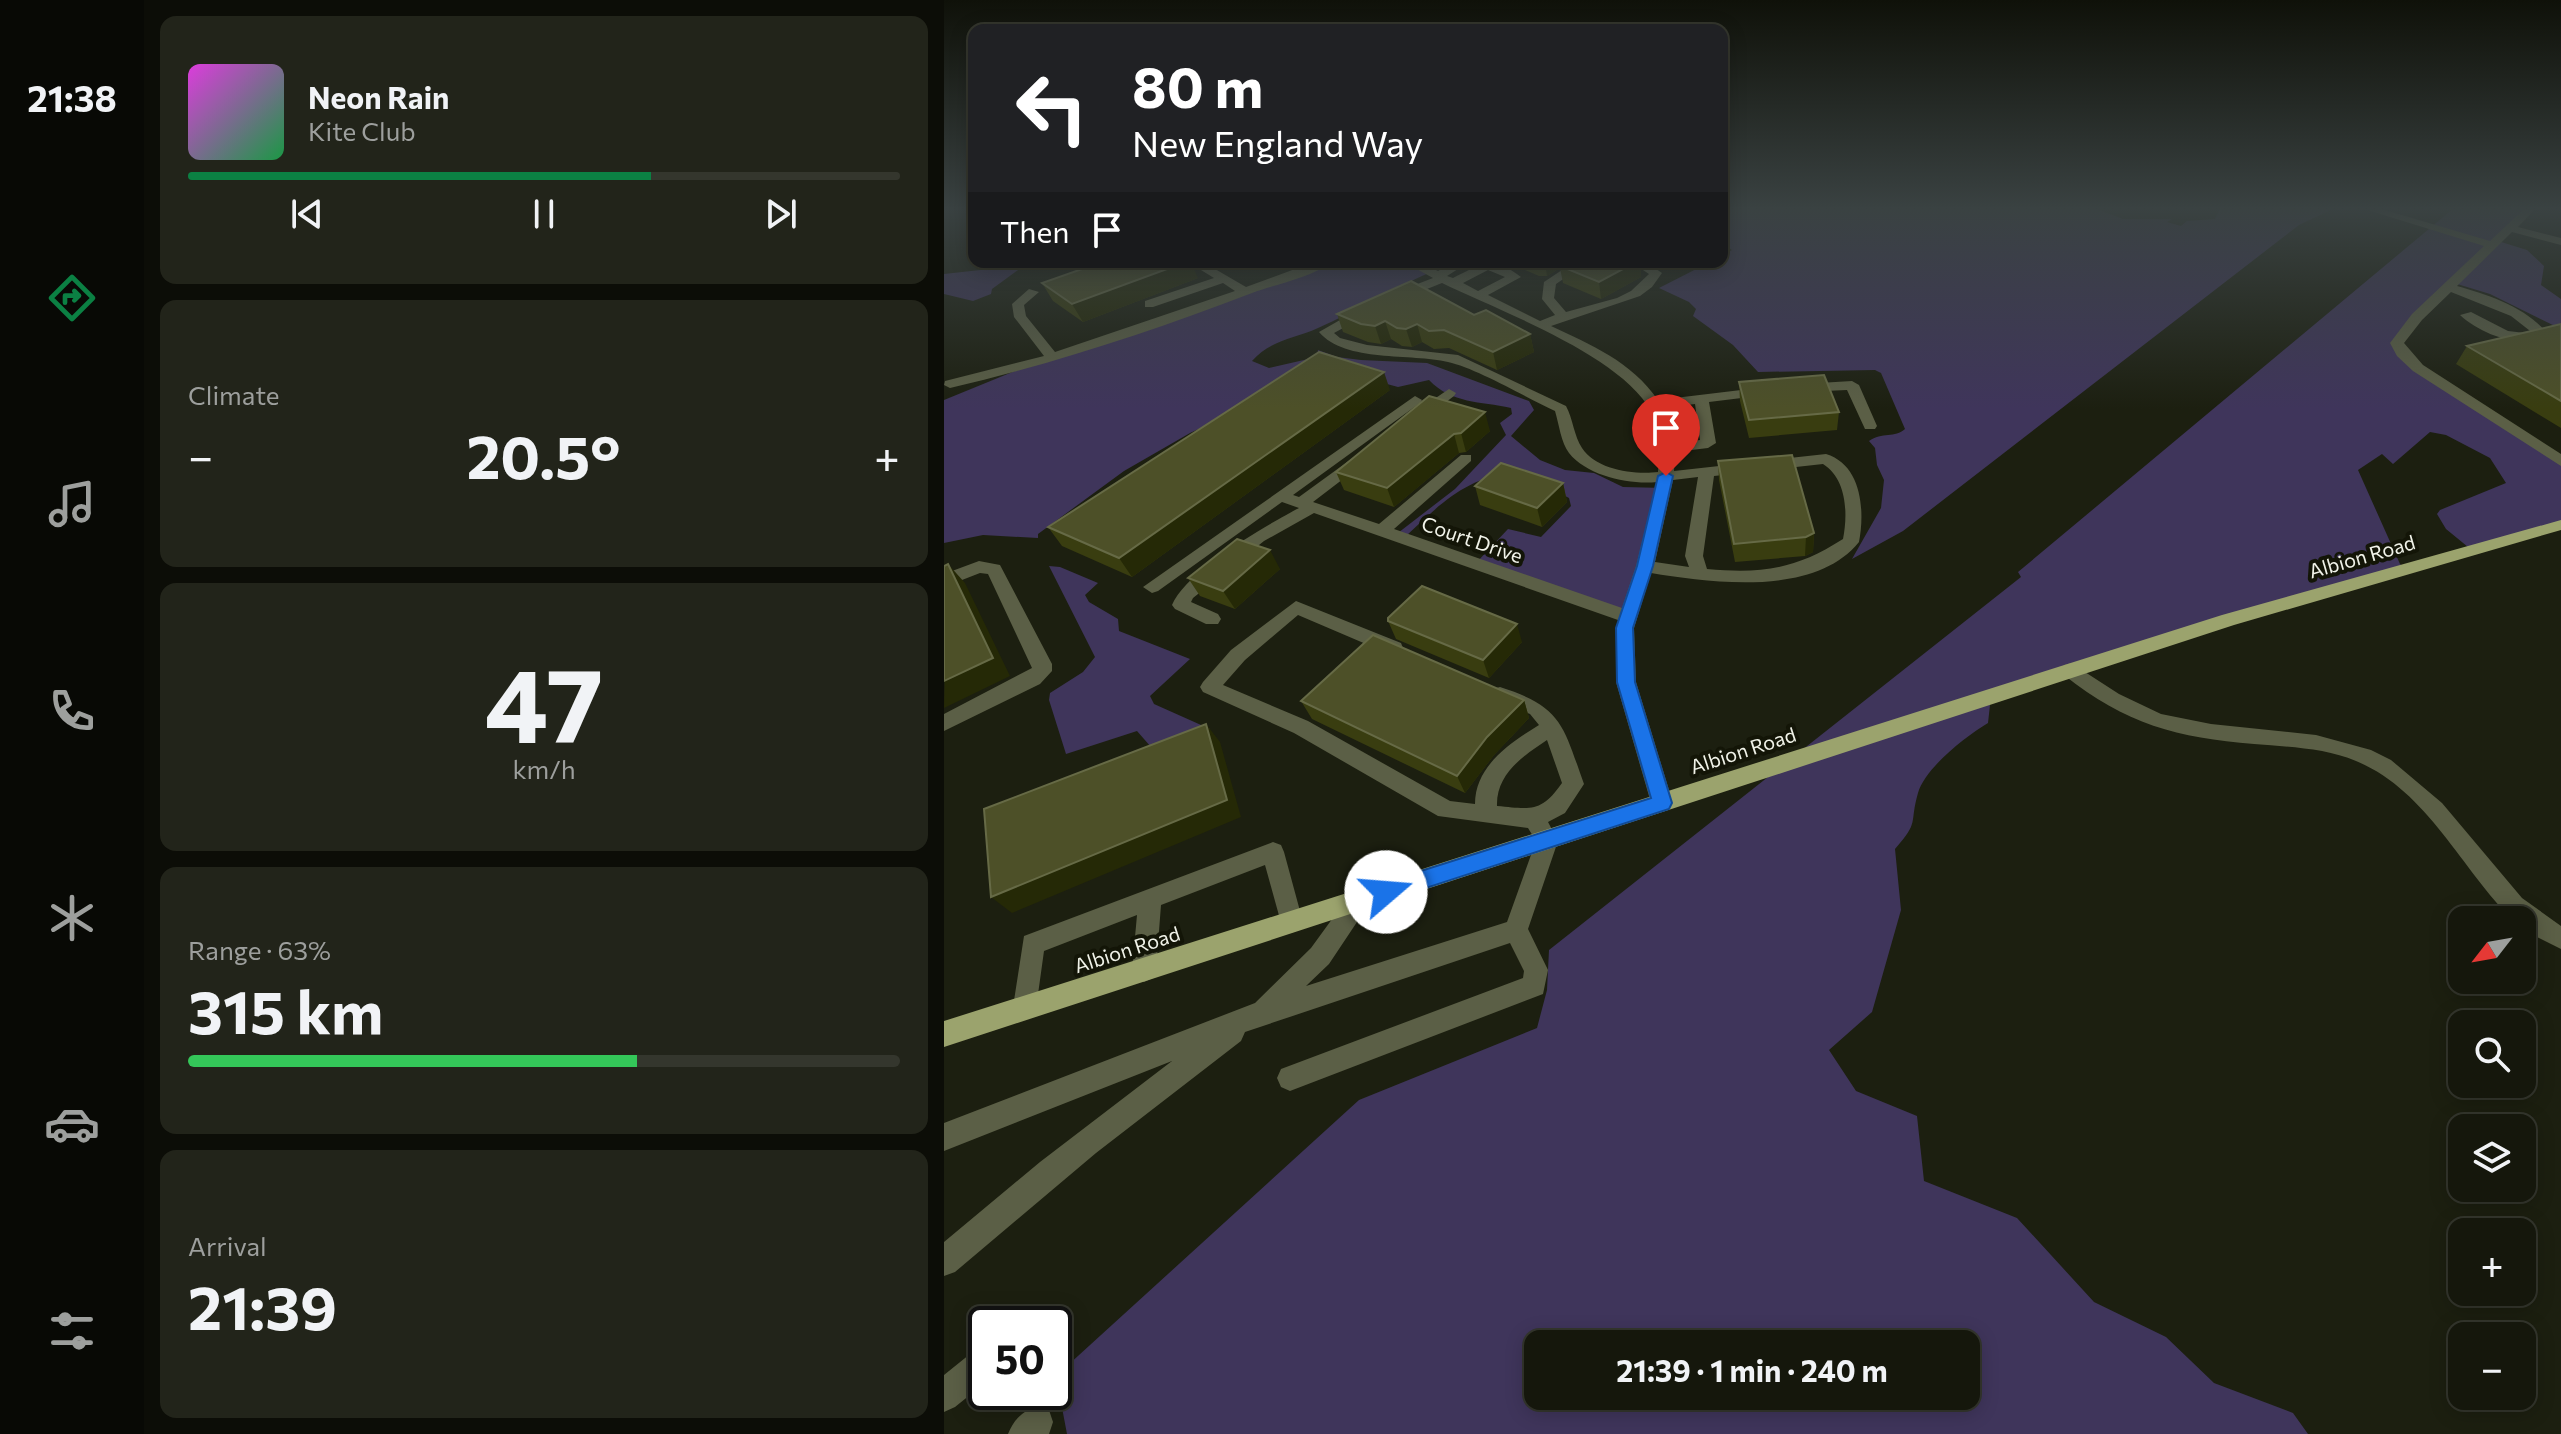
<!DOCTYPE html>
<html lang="en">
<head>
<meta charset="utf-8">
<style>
  body { margin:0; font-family:Commissioner,sans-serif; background:#22241a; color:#f1f3f6; height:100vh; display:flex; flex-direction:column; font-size:30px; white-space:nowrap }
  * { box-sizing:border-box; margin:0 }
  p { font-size:26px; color:#9d9f9d }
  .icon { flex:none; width:44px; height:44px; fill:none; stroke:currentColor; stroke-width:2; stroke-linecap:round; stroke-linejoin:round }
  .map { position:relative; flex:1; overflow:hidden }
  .drawer { display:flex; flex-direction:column; gap:16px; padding:16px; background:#0c0d07; width:800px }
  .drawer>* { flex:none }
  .banner { position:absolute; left:24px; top:24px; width:760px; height:244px; border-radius:16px; box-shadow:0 4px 20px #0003,0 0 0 2px #34362d; background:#202124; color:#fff; overflow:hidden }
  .needle { width:52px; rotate:239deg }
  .buttons { position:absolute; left:1504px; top:906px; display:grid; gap:16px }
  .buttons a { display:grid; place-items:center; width:88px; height:88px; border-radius:16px; background:#15170c; box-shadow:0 4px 20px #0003,0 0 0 2px #34362d; font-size:40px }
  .speed { position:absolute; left:24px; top:1306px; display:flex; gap:16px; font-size:40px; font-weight:700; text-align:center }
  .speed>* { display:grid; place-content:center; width:104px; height:104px; border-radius:50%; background:#15170c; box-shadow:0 4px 20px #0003,0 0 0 2px #34362d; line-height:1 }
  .speed .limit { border:4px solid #111; border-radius:12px; background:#fff; color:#111 }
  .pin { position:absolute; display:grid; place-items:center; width:68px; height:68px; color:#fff; margin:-82px -34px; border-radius:50% 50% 50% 0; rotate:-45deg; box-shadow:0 0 8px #0007 }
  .pin .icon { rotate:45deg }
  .me { position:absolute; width:88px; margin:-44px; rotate:72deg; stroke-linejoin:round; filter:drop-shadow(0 0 6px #0008) }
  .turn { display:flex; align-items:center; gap:28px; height:168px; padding:0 32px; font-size:36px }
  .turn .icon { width:104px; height:104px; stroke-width:2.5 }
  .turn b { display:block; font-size:56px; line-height:68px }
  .then { display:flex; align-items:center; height:76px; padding:0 32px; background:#0003; gap:16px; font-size:30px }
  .big { font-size:60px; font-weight:700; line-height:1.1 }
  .drawer .tile { flex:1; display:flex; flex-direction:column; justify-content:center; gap:12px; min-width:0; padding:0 28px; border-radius:16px; background:#22241a }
  .drawer .dial { align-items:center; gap:0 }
  .dial b { font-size:104px; line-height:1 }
  .song { display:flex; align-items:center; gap:24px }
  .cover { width:96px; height:96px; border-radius:12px; background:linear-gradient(135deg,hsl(300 70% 55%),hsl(140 70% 35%)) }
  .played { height:8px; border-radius:4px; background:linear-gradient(90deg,#0b8043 65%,#34362d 65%) }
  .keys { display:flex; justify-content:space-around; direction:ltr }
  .heat { display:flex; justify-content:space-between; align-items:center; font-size:44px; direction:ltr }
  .charge { height:12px; border-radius:6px; background:linear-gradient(90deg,#34c759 63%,#34362d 0) }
  .trip { position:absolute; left:580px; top:1330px; width:456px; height:80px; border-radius:16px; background:#15170c; box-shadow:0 4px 20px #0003,0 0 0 2px #34362d; font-weight:700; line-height:80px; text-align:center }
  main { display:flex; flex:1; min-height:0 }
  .tabs { display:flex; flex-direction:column; width:144px; justify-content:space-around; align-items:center; background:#080905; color:#9d9f9d }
  .tabs .icon { width:56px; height:56px }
  .tabs .selected { color:#0b8043 }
  .tabs b { font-size:36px; color:#f1f3f6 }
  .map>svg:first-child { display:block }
</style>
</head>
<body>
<main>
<nav class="tabs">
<b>21:38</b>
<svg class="icon selected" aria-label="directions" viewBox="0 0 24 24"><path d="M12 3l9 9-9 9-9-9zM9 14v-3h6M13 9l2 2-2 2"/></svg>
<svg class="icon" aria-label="music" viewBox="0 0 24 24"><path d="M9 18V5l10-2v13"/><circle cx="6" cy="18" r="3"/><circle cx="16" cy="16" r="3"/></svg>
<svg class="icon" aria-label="phone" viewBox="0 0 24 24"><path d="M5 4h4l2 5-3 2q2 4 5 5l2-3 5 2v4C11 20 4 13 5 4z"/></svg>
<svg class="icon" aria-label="climate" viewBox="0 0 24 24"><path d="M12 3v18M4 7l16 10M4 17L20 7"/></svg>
<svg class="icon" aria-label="car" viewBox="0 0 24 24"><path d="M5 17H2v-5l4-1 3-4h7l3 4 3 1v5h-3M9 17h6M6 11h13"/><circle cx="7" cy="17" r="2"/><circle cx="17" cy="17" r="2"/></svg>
<svg class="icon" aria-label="filters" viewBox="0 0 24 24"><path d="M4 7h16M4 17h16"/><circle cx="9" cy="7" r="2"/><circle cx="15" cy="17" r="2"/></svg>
</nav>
<section class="drawer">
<div class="tile">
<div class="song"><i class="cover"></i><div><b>Neon Rain</b><p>Kite Club</p></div></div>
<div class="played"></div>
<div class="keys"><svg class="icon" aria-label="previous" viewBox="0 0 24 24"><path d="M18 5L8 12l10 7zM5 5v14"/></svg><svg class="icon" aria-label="pause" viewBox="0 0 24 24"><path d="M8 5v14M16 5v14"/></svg><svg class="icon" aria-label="next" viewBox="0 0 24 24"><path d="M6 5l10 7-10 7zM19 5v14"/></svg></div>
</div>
<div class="tile"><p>Climate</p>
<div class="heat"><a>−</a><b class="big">20.5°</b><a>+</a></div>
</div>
<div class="tile dial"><b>47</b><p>km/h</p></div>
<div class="tile"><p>Range · 63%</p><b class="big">315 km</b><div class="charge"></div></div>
<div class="tile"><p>Arrival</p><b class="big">21:39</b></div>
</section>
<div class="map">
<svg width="1617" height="1434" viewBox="0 0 1617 1434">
  <rect width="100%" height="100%" fill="#1c1f10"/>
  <path fill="#3f355b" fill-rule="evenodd" d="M778,208H1150L1179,219H1228L1223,222L1237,226L1243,221L1271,219L1276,208H1391L1355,225L959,531L908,559L937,508L940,480L933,465L931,448L925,441C938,432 951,438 961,429L937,373L931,370L814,372L789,345L749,316L752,309L745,302L715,288L766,262H778V256L788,250L778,243Z
    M1510,208H1588L1554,241L1583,250L1600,266L1597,285L1617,299V329L1546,294L1510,283L1458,335L1460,356L1617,462V525L1524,547L1502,529L1493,514L1496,510L1562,483L1546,458L1502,435L1486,432L1449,464L1438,454L1414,470L1456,564L1462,569L1047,696L1044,723C1022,736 981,768 974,793C965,824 976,821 951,849L957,910L928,1012L885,1050L912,1091L973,1116L980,1181L1073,1218L1150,1302L1222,1337L1270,1383L1349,1413L1364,1434H123L112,1376L415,1100L593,1028L603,990L605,950L1077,577L1074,572ZM594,1344H1022V1396H594Z
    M60,262H85L48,289L47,294L29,301L0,294V274L45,269Z
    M385,262H469L487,272C448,289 412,311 374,328C350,339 326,340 308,361L325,368L373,357L374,350L393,357L417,360L483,363L585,401L590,410L567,436L596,460L621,470L650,473L679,487L721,488L684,616L532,563L564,529L597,537L627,506L625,498C614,492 602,483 591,479C537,461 495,505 459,539L450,536L511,489L562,435L556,423L568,414L567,408C536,401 508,404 485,380L454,387L384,368L246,433L180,471L94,534V538L39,535L0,543V400L81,367Z
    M105,566L116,567L154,583L141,595L145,602L174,619L175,631L246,659L206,696L210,704L266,729L207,747L193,731L122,754L105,700L106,693L139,672L151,657Z"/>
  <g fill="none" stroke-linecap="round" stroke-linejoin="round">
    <path fill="#5b5f46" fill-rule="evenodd" d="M1417,208H1434L1546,241L1581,208H1592L1574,227L1617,238V245L1568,232L1513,286C1545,295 1585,308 1605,336L1603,339C1573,347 1538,335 1516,315L1527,312L1564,331L1590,334L1567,316L1507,292L1478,320L1460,343L1479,365L1617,454V466L1469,371L1453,356L1446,343L1468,314L1540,246Z
      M244,262H259L302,287L370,262H387C367,278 332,284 308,293C209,331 109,364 6,388L0,385L1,381L100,356L70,317L68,304L85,289L95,292L80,305L82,316L111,352L291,291L279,283L209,307H201V301L270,278Z
      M460,262H475L494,271L510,262H525L503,276L509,278C537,264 549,255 577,277L544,295L596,321L611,315L598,299L600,282L630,262H644L612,284L610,298L622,312L673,298L687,291L705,274L687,262H702L718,273L708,287L696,296L607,326C647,345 687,361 714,400L822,387L829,391L822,395L765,402L772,443L764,448L731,452L730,471L882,454C918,465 921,511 915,542C871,597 768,583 707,573L690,628L692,682L729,803L726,809L718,812L710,809L707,803L672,682L674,620L370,513L320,541L249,598L247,602L274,614L277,619L274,624H262L231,609L228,605C242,571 321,526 355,508L338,502L214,591L208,593L199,587L471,396L478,400L476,403L349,495L355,497L410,457H420V463L369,502L435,524L517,455H527V461L450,529L678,608L692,566L713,482C686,485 643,476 625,453C617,443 615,424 611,411C583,398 532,368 504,362C468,353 401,363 375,332L417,308H425V314L390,333L396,338L423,345L514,355L622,406C629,419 630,436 638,448C652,470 691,475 714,472C715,454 716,428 707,411C676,355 558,312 498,283L458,299H450V293L489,278ZM544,270L561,277L534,291L519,283ZM751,404L756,440L729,444L719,408ZM879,464C903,479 904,514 899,539C852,569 819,574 763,569L759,556L770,476ZM754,477L741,556L745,567L711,562L729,480Z
      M908,381L915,385L933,426L931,429H921L903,390L858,392L851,388L858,384Z
      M505,389L512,393L510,396L481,418H471V412Z
      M35,561L56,565L108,664V671L96,684L0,731V714L88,668L44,574L36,573L0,587V574Z
      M352,601L457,643L459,648L450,655L443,653L354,615L301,660L279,685L364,721L506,801L531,804C531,766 566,743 595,725L586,714L549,699L546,694L549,689L556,687C619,707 619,726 640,784L621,813L604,822L614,841L584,929L604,970L599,994L346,1091L337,1087L333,1078L337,1069L579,978L580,971L566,943L301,1032L297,1041L152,1153L11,1272L0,1276V1242L96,1162L228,1061L0,1151V1123L311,1003L367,948L407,893L415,889L423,893L427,900L423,907L385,964L362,986L563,922L592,841L584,828L494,816L350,733L259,692L256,687L259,682L287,650ZM603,740L618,783C597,813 587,809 553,806C552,774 579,756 603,740Z
      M1127,663L1175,694L1217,714L1267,724L1372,735L1427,750L1447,760L1498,803L1578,898L1617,926V949L1581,931L1578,928V920H1569C1517,869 1483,790 1412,761C1381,748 1344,747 1310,744C1234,738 1181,724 1120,675L1117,670L1120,665Z
      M329,842L337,845L340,852L359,922L355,930L347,933L339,930L321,865L217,905L212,970L209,978L200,982L191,978L188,970L193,915L100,951L91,1016L82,1019L73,1016L69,1007L80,936Z
      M42,1345V1382L11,1407L0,1412V1375L31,1350Z
      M93,1406L105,1410L109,1422L105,1434H64C70,1419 78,1412 93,1406Z"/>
    <path fill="#9ba36d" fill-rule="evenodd" d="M1617,520V530L1290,625L0,1047V1021L1278,615Z"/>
  </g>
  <path fill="#393d10" d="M563,262H696L697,277L657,299L619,283L616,268L603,276H595Z
    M254,278L139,322L109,301L98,283Z
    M393,314L530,315L586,334L590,352L553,370L505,348L490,349L478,342L468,347L458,346L447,339L437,344L424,342L399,332Z
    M1617,324V428L1512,364L1523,346Z
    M795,382L895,412L893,430L805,438L796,401Z
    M446,390L188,577L118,546L104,527Z
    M485,396L546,431L522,452L515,453L450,507L400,490L392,472Z
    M774,461L870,533L869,552L861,556L791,562L775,480Z
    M619,483L623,502L598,527L536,505L531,486Z
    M336,569L291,609L256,596L244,578Z
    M444,621L578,642L545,678L452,639Z
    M580,700L585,718L550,755L521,793L368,719L357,701Z"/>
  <path fill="#252906" d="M242,262H247L254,278L139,322L128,304Z
    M601,262H625L616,266V268L603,276Z
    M692,262H696L697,277L657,299L655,282Z
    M441,321L447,339L437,344L431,326Z
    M473,324L478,342L468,347L462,329Z
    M586,334L590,352L553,370L549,352Z
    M440,372L446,390L188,577L175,558Z
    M541,412L546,431L522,452L517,433Z
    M510,434L515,453L450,507L443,488Z
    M619,483L623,502L598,527L593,508Z
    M870,533L869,552L861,556L862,537Z
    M326,550L336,569L291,609L279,591Z
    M4,564L21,583L66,676L0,708Z
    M573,624L578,642L545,678L539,660Z
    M580,700L585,718L550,755L521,793L513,776L543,737Z
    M262,724L276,742L297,817L68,913L47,897Z"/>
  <path fill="#4d5028" stroke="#666a46" stroke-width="2" d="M158,262H242L128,304L98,283Z
    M621,262H692L655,282L616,266Z
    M467,281L530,315L542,310L586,334L549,352L500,330L485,331L473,324L462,329L453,328L441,321L431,326L417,324L393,314Z
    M1617,324V401L1523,346Z
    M375,352L440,372L175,558L104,527Z
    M880,375L895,412L805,420L795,382Z
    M485,396L541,412L517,433L510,434L443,488L392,472Z
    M848,455L870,533L862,537L790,544L774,461Z
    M557,463L619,483L593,508L531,486Z
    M293,539L326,550L279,591L244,578Z
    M4,564L49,658L0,681V566Z
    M478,586L573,624L539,660L444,621V618Z
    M429,635L580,700L543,737L513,776L357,701Z
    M262,724L283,800L47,897L40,809Z"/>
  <linearGradient id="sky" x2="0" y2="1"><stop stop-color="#0f1109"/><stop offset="0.51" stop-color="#3a4242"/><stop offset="1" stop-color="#3a4242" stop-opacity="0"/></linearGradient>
  <rect width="1617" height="409" fill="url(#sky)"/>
  <path fill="#1a73e8" stroke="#114b97" stroke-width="2" d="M722,472L729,476L709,566L689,628L691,682L728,803L725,809L442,901L434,898L431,892L434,885L442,882L707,798L673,682L672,628L693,566L714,476Z"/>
  <g text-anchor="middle" stroke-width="8" stroke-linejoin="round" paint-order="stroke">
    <g font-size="20" fill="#f1f3e9" stroke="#131507">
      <text transform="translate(528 540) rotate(19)" y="7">Court Drive</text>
      <text transform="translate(1418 557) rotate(-16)" y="7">Albion Road</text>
      <text transform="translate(799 751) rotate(-18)" y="7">Albion Road</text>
      <text transform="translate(183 950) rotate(-18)" y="7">Albion Road</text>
    </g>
  </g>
</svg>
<div class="buttons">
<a><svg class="needle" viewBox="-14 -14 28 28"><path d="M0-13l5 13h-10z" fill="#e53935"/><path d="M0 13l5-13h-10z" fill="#9d9f9d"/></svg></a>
<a><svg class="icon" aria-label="search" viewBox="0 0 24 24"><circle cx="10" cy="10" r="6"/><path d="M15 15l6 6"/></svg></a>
<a><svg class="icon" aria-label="layers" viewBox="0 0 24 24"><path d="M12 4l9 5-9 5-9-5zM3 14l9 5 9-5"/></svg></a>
<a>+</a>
<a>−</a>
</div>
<div class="speed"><div class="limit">50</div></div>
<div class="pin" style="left:722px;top:476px;background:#d93025"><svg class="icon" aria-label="arrive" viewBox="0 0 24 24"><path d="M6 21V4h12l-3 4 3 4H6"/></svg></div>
<svg class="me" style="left:442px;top:892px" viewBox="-20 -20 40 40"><circle r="19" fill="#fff"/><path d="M0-13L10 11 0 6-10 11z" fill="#1a73e8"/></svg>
<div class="trip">21:39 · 1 min · 240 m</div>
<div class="banner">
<div class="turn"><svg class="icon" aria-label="left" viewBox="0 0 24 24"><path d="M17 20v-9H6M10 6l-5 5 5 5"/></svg><div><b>80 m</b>New England Way</div></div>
<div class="then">Then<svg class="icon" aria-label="arrive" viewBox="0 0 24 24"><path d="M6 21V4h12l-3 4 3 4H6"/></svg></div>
</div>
</div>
</main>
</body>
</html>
